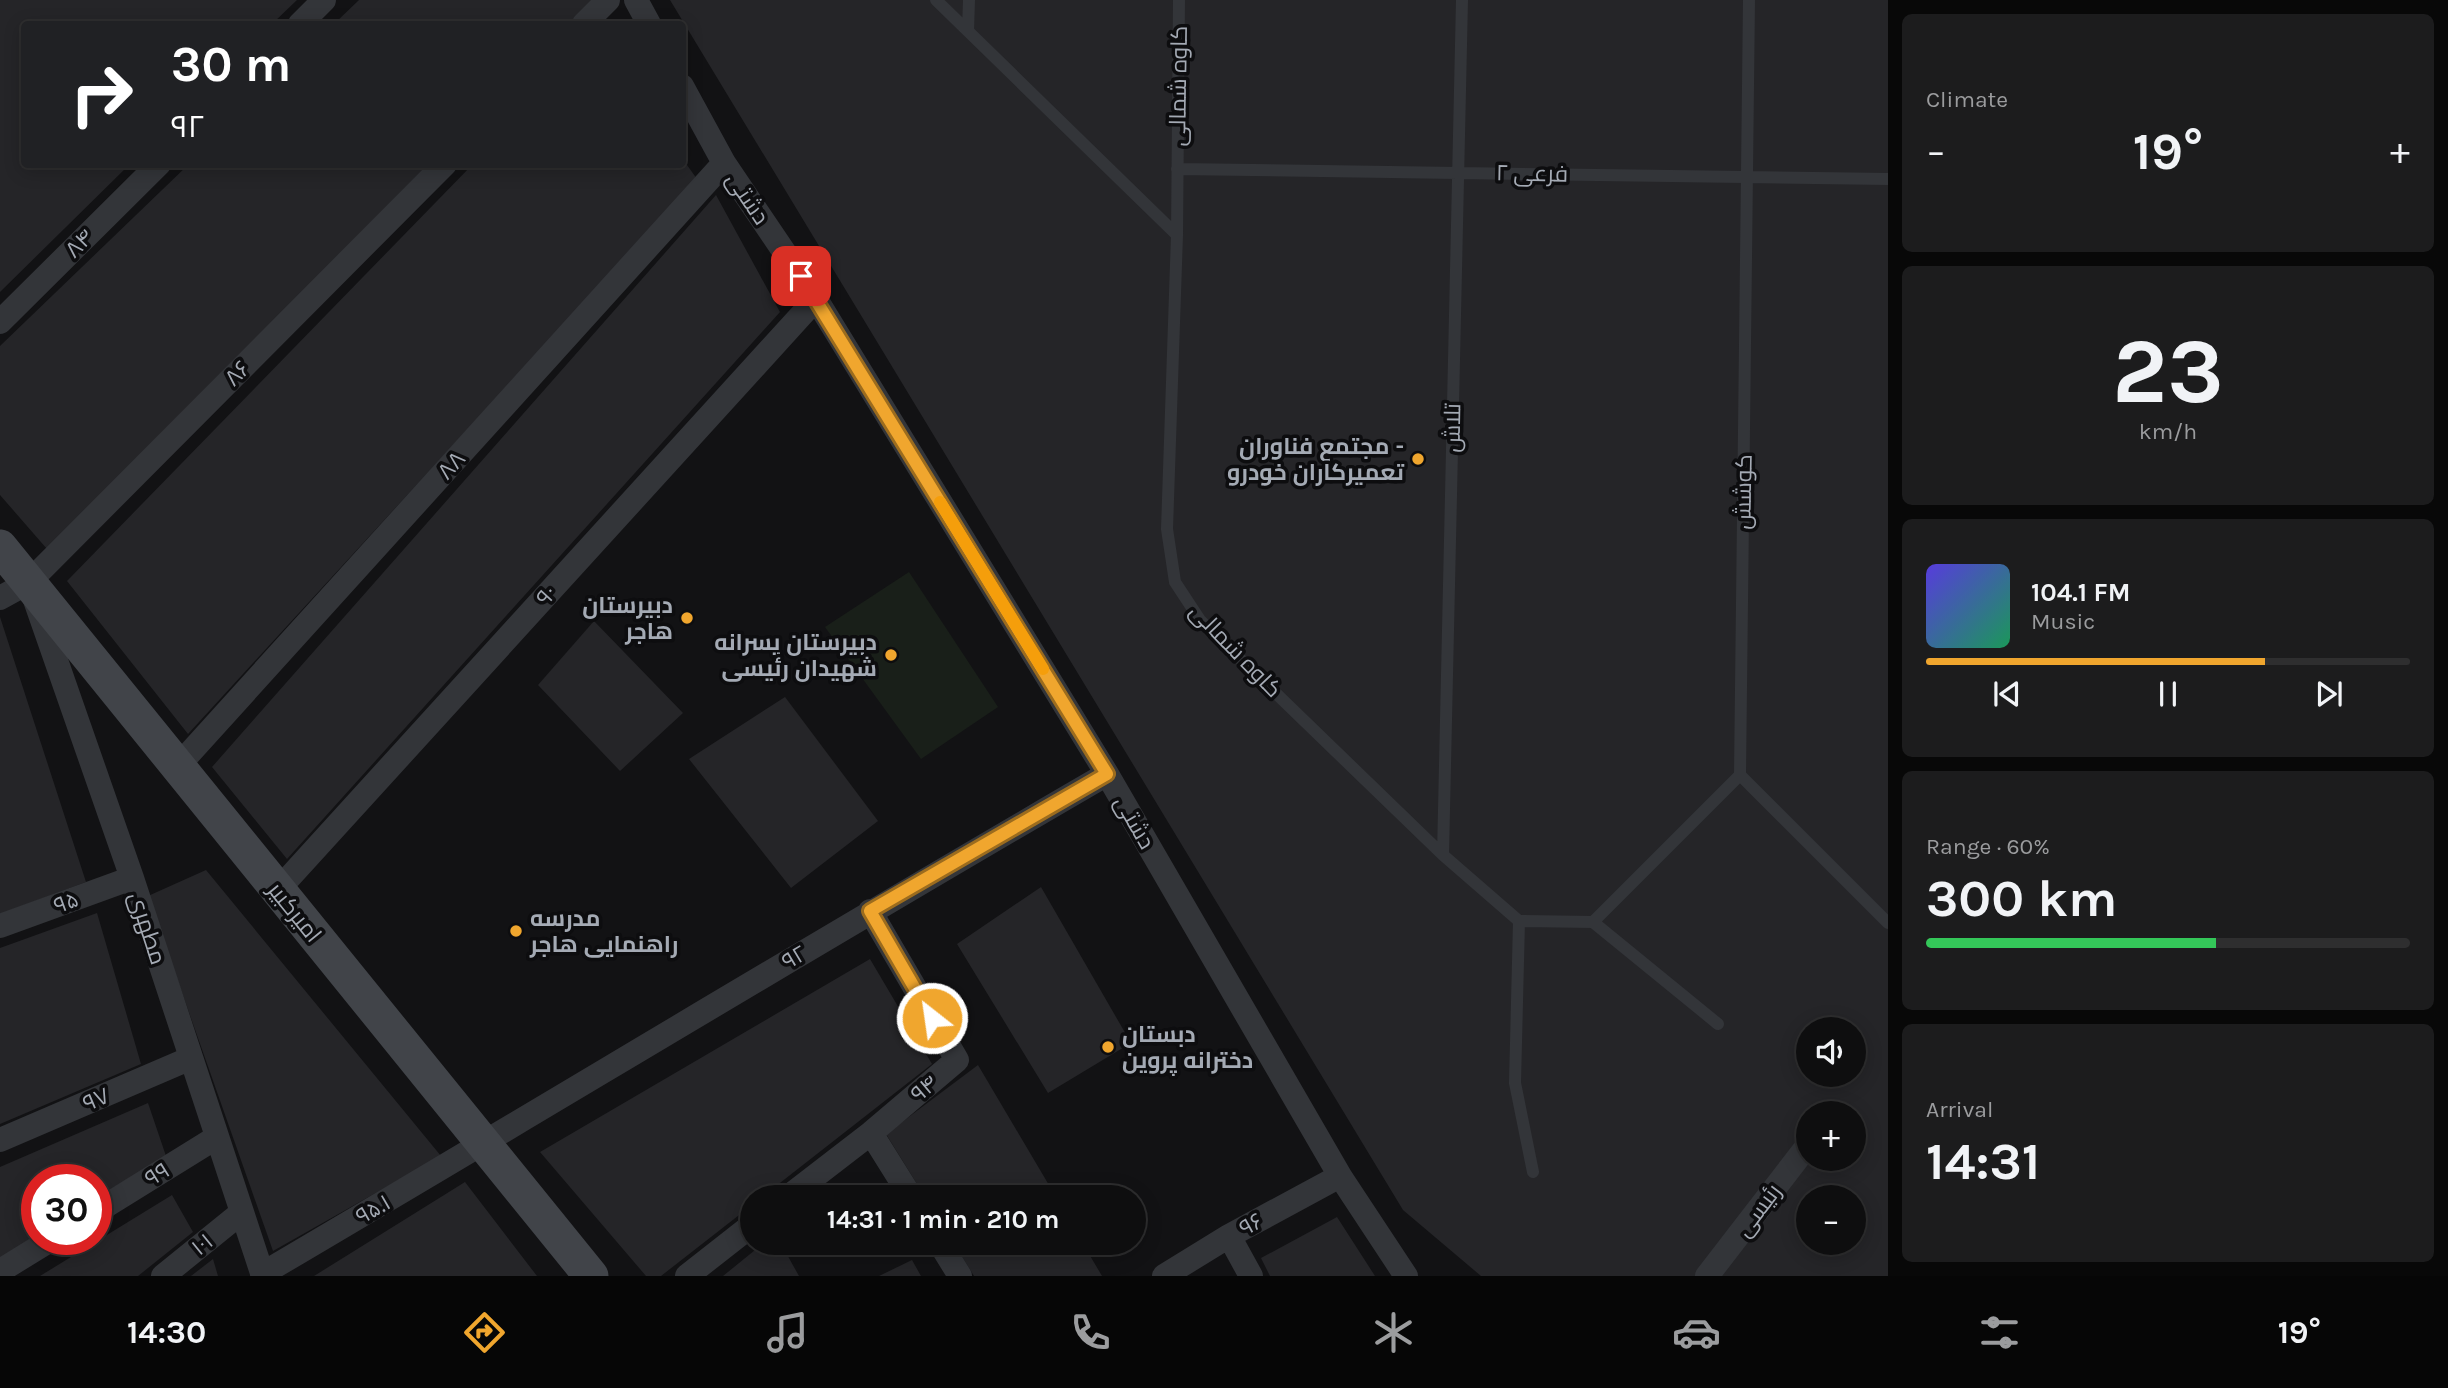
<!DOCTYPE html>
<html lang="en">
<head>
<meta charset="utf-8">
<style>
  body { margin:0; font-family:Karla,Cairo,sans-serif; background:#1c1c1d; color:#f1f3f6; height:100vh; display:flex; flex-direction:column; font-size:26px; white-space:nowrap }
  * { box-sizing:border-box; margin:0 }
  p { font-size:23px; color:#9b9c9e }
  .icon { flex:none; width:38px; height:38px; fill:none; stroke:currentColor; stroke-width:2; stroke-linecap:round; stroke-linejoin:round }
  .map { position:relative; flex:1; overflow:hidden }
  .details { display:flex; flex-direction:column; gap:14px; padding:14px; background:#080808; width:560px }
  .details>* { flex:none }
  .top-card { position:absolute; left:21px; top:21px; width:665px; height:147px; border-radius:7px; box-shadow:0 4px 18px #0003,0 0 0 2px #2e2e2f; background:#202124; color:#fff; overflow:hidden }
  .tools { position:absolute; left:1796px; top:1017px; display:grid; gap:14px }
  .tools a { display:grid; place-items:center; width:70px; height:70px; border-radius:50%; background:#0e0e0f; box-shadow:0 4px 18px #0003,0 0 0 2px #2e2e2f; font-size:35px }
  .speed { position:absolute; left:21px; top:1164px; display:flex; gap:14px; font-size:35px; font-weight:700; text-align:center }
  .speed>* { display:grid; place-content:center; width:91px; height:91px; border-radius:50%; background:#0e0e0f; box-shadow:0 4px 18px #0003,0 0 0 2px #2e2e2f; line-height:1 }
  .speed .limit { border:10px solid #d22; background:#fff; color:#111 }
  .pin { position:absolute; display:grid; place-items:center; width:60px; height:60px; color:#fff; margin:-30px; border-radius:14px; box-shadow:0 4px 10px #0006 }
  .me { position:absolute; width:77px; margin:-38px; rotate:330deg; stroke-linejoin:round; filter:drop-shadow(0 0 5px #0008) }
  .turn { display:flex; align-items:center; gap:24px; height:147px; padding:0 35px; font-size:32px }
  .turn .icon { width:91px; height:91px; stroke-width:2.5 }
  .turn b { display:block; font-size:49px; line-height:60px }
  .big { font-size:52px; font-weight:700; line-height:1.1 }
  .details .card { flex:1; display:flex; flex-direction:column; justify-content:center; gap:10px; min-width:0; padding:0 24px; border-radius:10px; background:#1c1c1d }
  .details .dial { align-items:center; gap:0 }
  .dial b { font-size:91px; line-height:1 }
  .song { display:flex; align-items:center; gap:21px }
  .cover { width:84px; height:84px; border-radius:10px; background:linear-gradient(135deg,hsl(250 70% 55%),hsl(150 70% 35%)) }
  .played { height:7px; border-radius:4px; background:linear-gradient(90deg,#f0a62e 70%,#2e2e2f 70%) }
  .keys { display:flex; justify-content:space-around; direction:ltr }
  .heat { display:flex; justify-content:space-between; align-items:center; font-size:38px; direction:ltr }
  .charge { height:10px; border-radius:5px; background:linear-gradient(90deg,#34c759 60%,#2e2e2f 0) }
  .trip { position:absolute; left:740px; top:1185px; width:406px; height:70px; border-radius:35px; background:#0e0e0f; box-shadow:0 4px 18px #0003,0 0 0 2px #2e2e2f; font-weight:700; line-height:70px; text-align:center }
  .tabs { display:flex; height:112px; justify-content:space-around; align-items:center; background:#060606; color:#9b9c9e }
  .tabs .icon { width:49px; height:49px }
  .tabs .selected { color:#f0a62e }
  .tabs b { font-size:32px; color:#f1f3f6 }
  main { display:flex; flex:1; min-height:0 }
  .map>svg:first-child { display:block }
</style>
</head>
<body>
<main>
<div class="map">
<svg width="1888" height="1276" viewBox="0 0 1888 1276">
  <rect width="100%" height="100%" fill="#121214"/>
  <path fill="#191f19" d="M909,572L998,707L921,759L825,627Z"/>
  <path fill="#252528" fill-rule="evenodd" d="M0,0H297L272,24H24V164H130L0,292Z
    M359,0H594L569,24H334Z
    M670,0H1888V1276H1481L1403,1210ZM1808,1029H1853V1074H1808ZM1808,1113H1853V1158H1808ZM1808,1197H1853V1242H1808Z
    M682,158L697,179L188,734L67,581L473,164H682Z
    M189,164H430L47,549L0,495V346Z
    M716,195L780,312L287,859L212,767Z
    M0,617L86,882L0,914Z
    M594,621L683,713L620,771L538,685Z
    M785,697L878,821L791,888L689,759Z
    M206,870L441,1156L273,1251L148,896Z
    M1041,887L1131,1043L1048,1093L957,944Z
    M97,913L141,1064L0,1124V948Z
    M870,959L932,1064L762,1197H752V1205L661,1276H646L540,1152Z
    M978,1065L1056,1197H925L886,1134Z
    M148,1103L166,1156L96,1198V1180H37V1235L0,1258V1167Z
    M465,1182L537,1276H314Z
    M172,1195L193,1232L138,1276H40Z
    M1337,1217L1375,1276H1270L1261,1258Z
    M765,1242H780L799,1276H723Z
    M953,1242H1082L1102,1276H974Z
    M213,1259L218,1276H191Z
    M912,1260L921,1276H879Z"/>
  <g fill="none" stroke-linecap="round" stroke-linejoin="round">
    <path stroke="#333539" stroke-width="12" d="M936,0L1177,235
      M1179,0L1177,235L1167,529L1175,582L1200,620L1443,855L1519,921L1593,922L1740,775
      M1749,0L1740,775L1888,923
      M968,31L969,0
      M1177,169L1888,179
      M1443,855L1462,0
      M1519,921L1515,1083L1533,1172
      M1593,922L1718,1024"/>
    <path stroke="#333539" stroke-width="24" d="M636,0L649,24
      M300,24L324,0
      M584,24L608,0
      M682,86L724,163L816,299L1107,774L1340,1176L1406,1276
      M0,322L159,164
      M0,598L29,582L445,164
      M35,600L132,878L263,1276
      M177,767L724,163
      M277,891L816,299
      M0,926L132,878
      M871,1133L911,1197
      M0,1140L191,1058
      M788,1197L871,1133L957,1060L870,911
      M96,1212L217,1137
      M1229,1236L1251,1276
      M939,1242L960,1276
      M0,1271L52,1239
      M262,1274C544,1108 824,938 1107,774
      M163,1276L242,1212
      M687,1276L752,1225
      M1164,1276L1229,1236L1340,1176
      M1707,1276L1808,1145"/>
    <path stroke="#414449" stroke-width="35" d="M0,547L591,1276"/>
  </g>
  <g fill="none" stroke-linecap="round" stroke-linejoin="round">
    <g stroke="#9c6c1e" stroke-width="18">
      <path id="route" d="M801,276L1107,774L870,911L932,1018"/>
    </g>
    <use href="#route" stroke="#f0a62e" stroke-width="12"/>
    <path stroke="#f59e0b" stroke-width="12" d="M940,502L1043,669"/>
  </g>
  <g fill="#f0a62e" stroke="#0d0d0f" stroke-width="2.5">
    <circle cx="1418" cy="459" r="7"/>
    <circle cx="687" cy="618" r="7"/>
    <circle cx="891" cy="655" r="7"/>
    <circle cx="516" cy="931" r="7"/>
    <circle cx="1108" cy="1047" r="7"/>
  </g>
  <g text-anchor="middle" stroke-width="7" stroke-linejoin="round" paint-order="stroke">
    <g font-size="23" fill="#a4aab4" stroke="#0d0d0f">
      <text transform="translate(1178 86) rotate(-89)" y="8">کاوه شمالی</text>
      <text transform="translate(1532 173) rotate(1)" y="8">فرعی ۲</text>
      <text transform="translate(748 198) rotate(56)" y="8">دشتی</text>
      <text transform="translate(79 243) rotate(-45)" y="8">۸۴</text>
      <text transform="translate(237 373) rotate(-45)" y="8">۸۶</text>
      <text transform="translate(1452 428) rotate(-89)" y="8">تلاش</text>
      <text transform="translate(451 465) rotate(-48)" y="8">۸۸</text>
      <text transform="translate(1743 492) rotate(-89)" y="8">کوشش</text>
      <text transform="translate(546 595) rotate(-48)" y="8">۹۰</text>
      <text transform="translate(1236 650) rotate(46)" y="8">کاوه شمالی</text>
      <text transform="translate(1135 822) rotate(60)" y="8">دشتی</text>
      <text transform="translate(66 902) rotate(-20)" y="8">۹۵</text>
      <text transform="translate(295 912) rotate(51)" y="8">امیرکبیر</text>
      <text transform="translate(148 928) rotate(72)" y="8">مطهری</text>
      <text transform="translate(794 957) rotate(-31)" y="8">۹۲</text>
      <text transform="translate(924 1088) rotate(-40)" y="8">۹۴</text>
      <text transform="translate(96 1099) rotate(-23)" y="8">۹۷</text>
      <text transform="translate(157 1174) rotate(-32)" y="8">۹۹</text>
      <text transform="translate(373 1209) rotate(-30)" y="8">۹۵.۱</text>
      <text transform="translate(1758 1210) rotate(-53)" y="8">رئیسی</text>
      <text transform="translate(1251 1224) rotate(-29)" y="8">۹۶</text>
      <text transform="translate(202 1244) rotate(-39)" y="8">۱۰۱</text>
    </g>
    <g font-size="23" font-weight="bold" fill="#a4aab4" stroke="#0d0d0f" text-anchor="end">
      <text x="1404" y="454">مجتمع فناوران -<tspan x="1404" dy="26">تعمیرکاران خودرو</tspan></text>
      <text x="673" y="613">دبیرستان<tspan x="673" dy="26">هاجر</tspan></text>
      <text x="877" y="650">دبیرستان پسرانه<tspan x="877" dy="26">شهیدان رئیسی</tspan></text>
      <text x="530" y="926" text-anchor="start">مدرسه<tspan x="530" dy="26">راهنمایی هاجر</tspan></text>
      <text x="1122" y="1042" text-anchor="start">دبستان<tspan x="1122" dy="26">دخترانه پروین</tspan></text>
    </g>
  </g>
</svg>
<div class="tools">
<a><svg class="icon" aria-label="sound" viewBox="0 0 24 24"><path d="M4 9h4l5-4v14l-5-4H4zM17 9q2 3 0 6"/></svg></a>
<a>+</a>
<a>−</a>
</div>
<div class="speed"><div class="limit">30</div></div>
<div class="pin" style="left:801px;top:276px;background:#d93025"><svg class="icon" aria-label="arrive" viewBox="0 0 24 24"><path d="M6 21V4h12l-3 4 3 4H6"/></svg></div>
<svg class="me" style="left:932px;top:1018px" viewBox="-20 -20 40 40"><circle r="17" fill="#f0a62e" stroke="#fff" stroke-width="3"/><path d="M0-11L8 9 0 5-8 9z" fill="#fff"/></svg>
<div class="trip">14:31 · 1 min · 210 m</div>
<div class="top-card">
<div class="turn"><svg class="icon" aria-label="right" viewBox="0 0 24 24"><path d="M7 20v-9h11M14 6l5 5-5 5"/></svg><div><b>30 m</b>۹۲</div></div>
</div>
</div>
<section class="details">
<div class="card"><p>Climate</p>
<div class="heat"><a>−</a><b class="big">19°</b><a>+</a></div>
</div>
<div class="card dial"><b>23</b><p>km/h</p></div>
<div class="card">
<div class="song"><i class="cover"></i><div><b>104.1 FM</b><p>Music</p></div></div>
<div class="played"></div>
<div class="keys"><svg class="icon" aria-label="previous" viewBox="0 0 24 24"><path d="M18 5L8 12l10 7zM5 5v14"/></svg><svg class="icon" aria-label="pause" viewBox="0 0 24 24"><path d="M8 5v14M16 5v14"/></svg><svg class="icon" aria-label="next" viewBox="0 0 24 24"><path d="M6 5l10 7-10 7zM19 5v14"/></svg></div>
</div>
<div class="card"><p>Range · 60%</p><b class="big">300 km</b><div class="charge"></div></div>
<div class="card"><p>Arrival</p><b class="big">14:31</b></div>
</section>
</main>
<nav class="tabs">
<b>14:30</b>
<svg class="icon selected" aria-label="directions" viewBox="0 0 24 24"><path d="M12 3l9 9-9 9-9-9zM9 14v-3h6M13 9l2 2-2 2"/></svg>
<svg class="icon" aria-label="music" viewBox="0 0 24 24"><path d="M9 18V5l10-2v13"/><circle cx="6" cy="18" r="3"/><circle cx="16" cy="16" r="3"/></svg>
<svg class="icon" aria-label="phone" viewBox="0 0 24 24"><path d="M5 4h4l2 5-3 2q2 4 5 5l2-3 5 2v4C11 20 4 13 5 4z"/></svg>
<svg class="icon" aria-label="climate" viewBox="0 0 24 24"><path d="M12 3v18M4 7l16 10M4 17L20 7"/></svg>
<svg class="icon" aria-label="car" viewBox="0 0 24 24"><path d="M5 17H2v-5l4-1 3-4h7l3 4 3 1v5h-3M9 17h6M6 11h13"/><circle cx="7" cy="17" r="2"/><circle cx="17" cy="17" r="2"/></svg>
<svg class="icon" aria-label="filters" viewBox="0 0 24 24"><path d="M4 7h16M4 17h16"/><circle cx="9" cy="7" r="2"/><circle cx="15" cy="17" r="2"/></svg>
<b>19°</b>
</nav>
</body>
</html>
